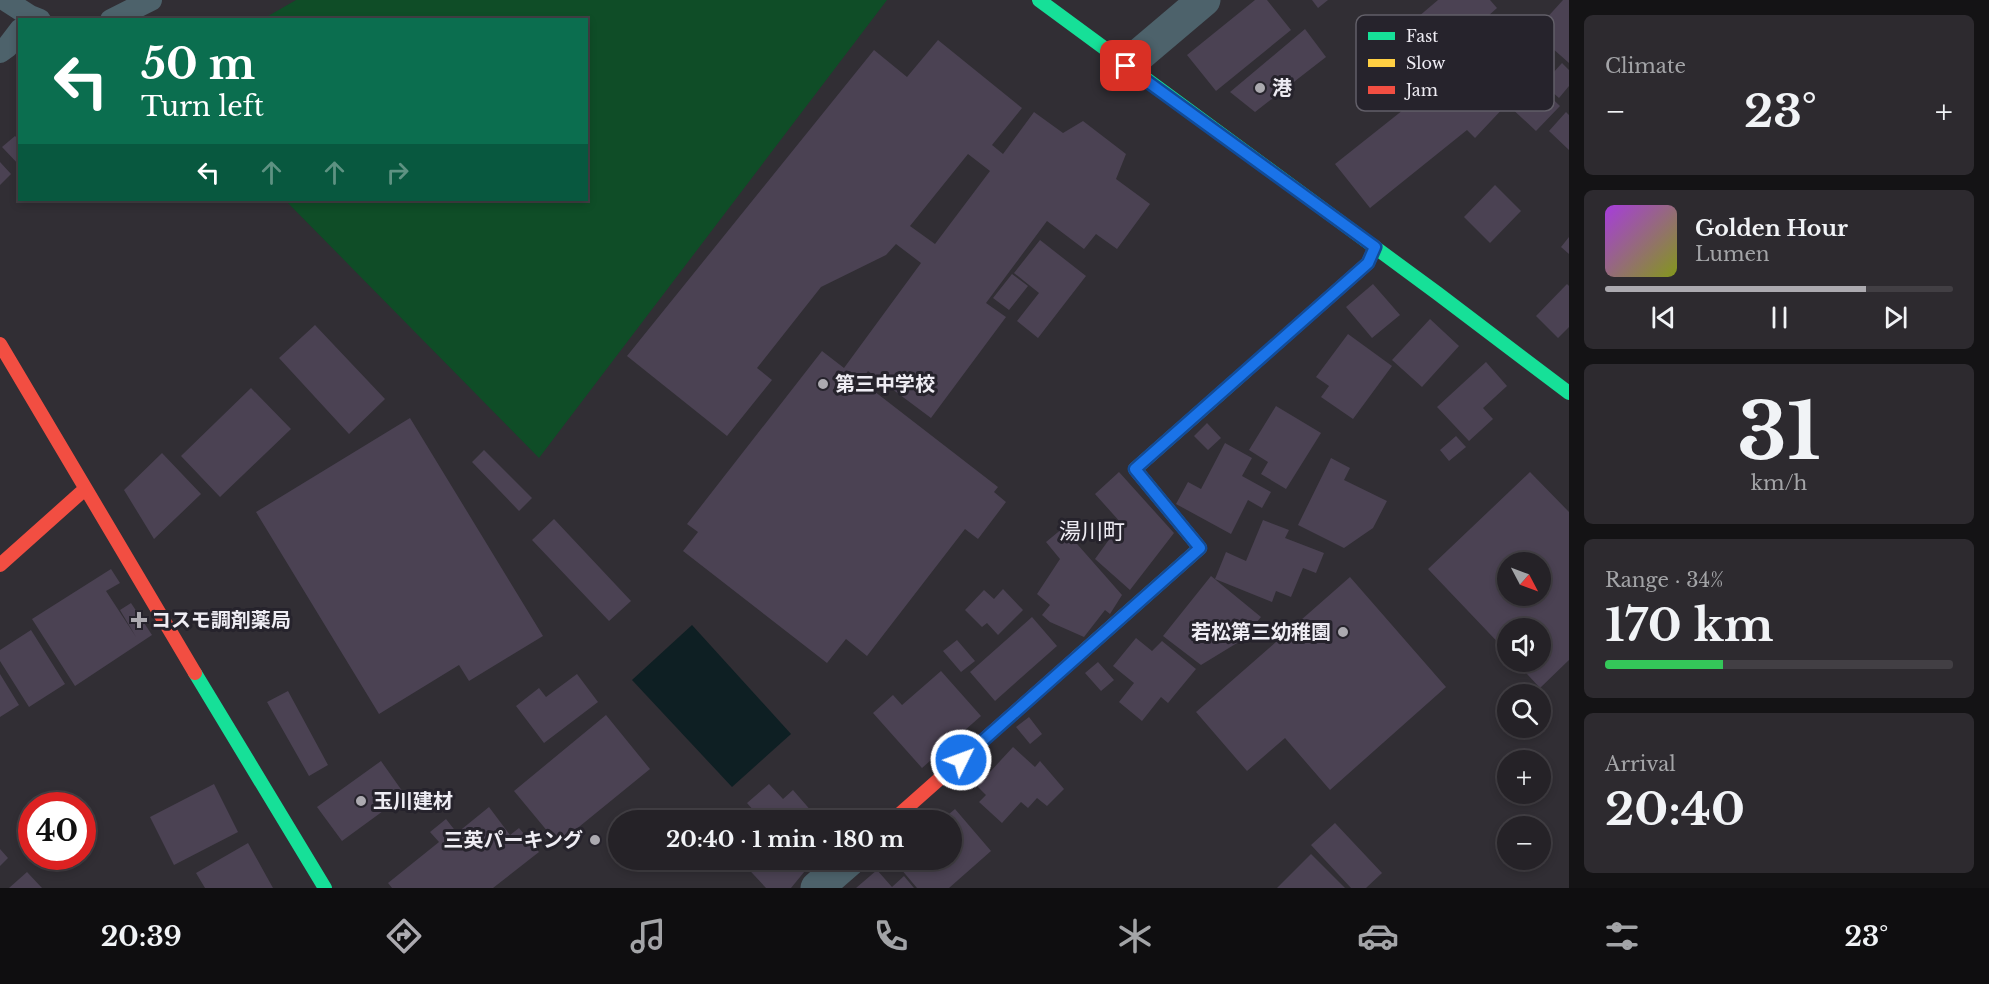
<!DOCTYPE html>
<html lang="en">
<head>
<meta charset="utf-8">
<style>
  body { margin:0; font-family:"Libre Baskerville","Noto Sans JP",serif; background:#2d2a2f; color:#f1f3f6; height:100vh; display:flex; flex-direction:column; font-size:22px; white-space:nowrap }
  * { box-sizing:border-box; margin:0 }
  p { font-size:20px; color:#a3a4a7 }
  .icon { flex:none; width:33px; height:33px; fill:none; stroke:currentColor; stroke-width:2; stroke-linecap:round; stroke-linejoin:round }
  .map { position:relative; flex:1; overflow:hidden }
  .side { display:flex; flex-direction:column; gap:15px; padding:15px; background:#141315; width:420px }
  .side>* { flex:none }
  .guide { position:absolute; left:18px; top:18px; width:570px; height:183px; border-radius:0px; box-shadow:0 3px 9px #0003,0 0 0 2px #423f44; background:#0b6e4f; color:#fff; overflow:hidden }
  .needle { width:39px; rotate:131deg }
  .buttons { position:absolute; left:1497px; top:552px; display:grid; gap:12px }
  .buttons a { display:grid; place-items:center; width:54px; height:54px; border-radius:50%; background:#252227; box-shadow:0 3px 9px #0003,0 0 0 2px #423f44; font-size:30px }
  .speed { position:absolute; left:18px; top:792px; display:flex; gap:12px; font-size:30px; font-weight:700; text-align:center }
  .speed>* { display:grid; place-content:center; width:78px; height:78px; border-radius:50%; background:#252227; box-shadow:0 3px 9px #0003,0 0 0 2px #423f44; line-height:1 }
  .speed .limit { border:9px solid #d22; background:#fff; color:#111 }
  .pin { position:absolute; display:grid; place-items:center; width:51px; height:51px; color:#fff; margin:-26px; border-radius:12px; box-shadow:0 3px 9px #0006 }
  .me { position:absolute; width:66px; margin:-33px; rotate:48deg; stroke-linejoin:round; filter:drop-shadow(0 0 4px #0008) }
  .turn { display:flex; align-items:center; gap:21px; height:126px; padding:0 24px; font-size:27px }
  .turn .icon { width:78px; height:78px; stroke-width:2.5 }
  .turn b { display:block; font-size:42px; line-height:51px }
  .lanes { display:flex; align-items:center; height:57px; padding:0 24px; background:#0003; justify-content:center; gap:30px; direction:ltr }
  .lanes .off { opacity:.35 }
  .big { font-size:45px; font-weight:700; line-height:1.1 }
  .side .card { flex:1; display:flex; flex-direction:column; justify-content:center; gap:9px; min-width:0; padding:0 21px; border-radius:9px; background:#2d2a2f }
  .side .dial { align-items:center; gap:0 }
  .dial b { font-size:78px; line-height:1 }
  .song { display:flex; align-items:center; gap:18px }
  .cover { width:72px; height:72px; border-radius:9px; background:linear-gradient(135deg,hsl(280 70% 55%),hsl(70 70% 35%)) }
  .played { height:6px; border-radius:3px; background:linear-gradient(90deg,#acaab0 75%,#423f44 75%) }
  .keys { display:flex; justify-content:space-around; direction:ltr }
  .heat { display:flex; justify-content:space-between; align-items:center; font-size:33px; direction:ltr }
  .charge { height:9px; border-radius:4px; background:linear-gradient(90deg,#34c759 34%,#423f44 0) }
  .trip { position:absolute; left:608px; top:810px; width:354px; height:60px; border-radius:30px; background:#252227; box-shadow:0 3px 9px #0003,0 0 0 2px #423f44; font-weight:700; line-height:60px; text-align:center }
  .menu { display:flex; height:96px; justify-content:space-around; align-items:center; background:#0f0e10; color:#a3a4a7 }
  .menu .icon { width:42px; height:42px }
  .menu .current { color:#acaab0 }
  .menu b { font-size:27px; color:#f1f3f6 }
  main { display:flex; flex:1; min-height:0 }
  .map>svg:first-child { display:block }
</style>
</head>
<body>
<main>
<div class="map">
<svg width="1569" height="888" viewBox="0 0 1569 888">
  <rect width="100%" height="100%" fill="#312e34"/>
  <path fill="#0f4d27" d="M296,0H887L539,458L285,200H586V20L263,19Z"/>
  <path fill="#0e1f23" d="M692,625L791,734L732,787L632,680Z"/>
  <path fill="#4b4253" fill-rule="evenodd" d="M1255,0H1267L1291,30L1216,91L1187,55Z
    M1312,0H1328L1318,8Z
    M1438,0H1490L1497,8L1448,52L1418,17Z
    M1563,0H1569V63L1534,32Z
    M1305,29L1326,57L1255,112L1230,92Z
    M938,40L1022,108L992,145L1003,154L1034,112L1063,133L1083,121L1126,154L1116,179L1150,204L1117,249L1096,234L1084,249L1047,221L986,303L1006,317L931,418L868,371L861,381L998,487L994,492L1006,502L978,539L965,529L867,656L846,639L827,663L683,551L698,532L687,524L822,351L844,368L921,263L896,244L886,255L821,287L757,368L772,380L727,436L627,356L874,50L907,77ZM968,154L990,171L935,244L910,226Z
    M1501,50L1560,106L1536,131L1507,104L1475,138L1467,130L1370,208L1335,164L1437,83L1452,101Z
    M1562,63L1569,70V86L1559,98L1543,84Z
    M1566,112L1569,115V150L1549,131Z
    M15,136L20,141V166L2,147Z
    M0,162L11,174L0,185Z
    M1495,185L1521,211L1490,243L1464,217Z
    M1569,237V254L1561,247Z
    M1040,240L1086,276L1038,338L1017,321L1039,293L1014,273Z
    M1012,274L1028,286L1009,310L993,298Z
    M1373,284L1400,315L1372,338L1346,307Z
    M1567,284L1569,286V327L1558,338L1536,316Z
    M1430,319L1459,346L1422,387L1392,360Z
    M315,325L385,399L349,434L279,358Z
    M1348,334L1392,366L1353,419L1321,397L1329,386L1316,377Z
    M1486,362L1507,386L1483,408L1493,419L1469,441L1437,407Z
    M251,388L291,429L220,497L181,456Z
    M1276,406L1321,433L1286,489L1261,474L1268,462L1249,450Z
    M410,418L543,636L469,681L459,665L379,714L256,512Z
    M1207,423L1221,438L1208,450L1194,436Z
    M1456,436L1466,447L1449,461L1440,450Z
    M1225,443L1252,458L1242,476L1271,492L1262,508L1248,500L1231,534L1176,504L1188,482L1201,489Z
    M484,450L532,498L519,511L472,462Z
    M162,453L201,494L154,539L124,490Z
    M1331,458L1350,468L1344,480L1387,501L1373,528L1344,548L1298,525Z
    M1119,472L1174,533L1130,590L1095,559L1121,523L1095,494Z
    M1530,472L1569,512V660L1540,688L1516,662H1540V628H1508V653L1428,569ZM1508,562H1540V596H1508Z
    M554,519L631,601L609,621L532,540Z
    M1263,520L1289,530L1285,538L1324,553L1316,573L1303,568L1291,597L1276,591L1272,602L1215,579L1226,552L1246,561Z
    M1063,528L1122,595L1110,614L1105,610L1084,637L1050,622L1042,615L1050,605L1037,594L1060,559L1046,542Z
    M111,569L120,583L106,591L136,637L120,610L131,603L152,635L75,686L32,619Z
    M1211,576L1261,617L1242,640L1201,665L1163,636Z
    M1350,577L1446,687L1330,790L1285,738L1247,771L1196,712Z
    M1003,589L1023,610L998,635L987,623L982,627L965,610L984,590L994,599Z
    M1032,617L1057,646L995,701L970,672Z
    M31,630L65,684L29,707L0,661V650Z
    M1136,638L1152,651L1162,641L1196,669L1168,703L1161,697L1142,721L1119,702L1134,683L1113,666Z
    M957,640L975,661L961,672L943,651Z
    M1098,662L1114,680L1101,691L1085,673Z
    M941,671L981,716L922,768L873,713L893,695L902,705Z
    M0,674L19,705L0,717Z
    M577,674L598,702L544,743L516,706L539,688L546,697Z
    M288,691L328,765L309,776L267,702Z
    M606,715L650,769L558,844L514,791Z
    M1029,717L1042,734L1030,744L1016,727Z
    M1013,747L1035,767L1040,761L1064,789L1047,806L1037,798L1028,808L1021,802L1002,823L979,802L986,795L977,786Z
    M381,761L405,795L342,841L317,807Z
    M214,784L238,832L174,865L150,817Z
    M769,784L783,799L793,790L813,813L805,820H759L761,819L747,803Z
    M489,807L510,835L519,828L539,852L493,888H392L388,883L439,842L430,832L446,819L457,833Z
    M955,809L991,851L949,888H917L895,862L898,860H951V820H942Z
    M1335,823L1382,873L1366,888H1351L1311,845Z
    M248,843L273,888H205L196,873Z
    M0,849L8,858L0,866Z
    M1311,854L1345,888H1277Z
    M740,860H814L791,888H766Z
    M877,870L892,887L904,876L914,888H856Z
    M27,872L42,888H9Z"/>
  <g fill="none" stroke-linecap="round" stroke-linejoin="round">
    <path stroke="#4d626b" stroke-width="22" d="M5,0L30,16L40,20
      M111,20L151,0
      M0,52L7,47L20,30"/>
    <path stroke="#4d626b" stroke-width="33" d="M1126,66L1204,0
      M817,888L849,860"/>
    <path stroke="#16e098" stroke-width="14" d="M1039,0L1437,293L1569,393
      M195,673L325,888"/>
    <path stroke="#ffcf43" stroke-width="14" d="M1077,657L1200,548L1135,469L1246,371"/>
    <path stroke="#f24e42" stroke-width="14" d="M0,344L195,673
      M1246,371L1368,263L1375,247
      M0,565L85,489
      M893,820L1077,657"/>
  </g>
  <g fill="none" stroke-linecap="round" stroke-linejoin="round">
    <g stroke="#114b97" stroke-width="15">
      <path id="route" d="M961,760L1200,548L1135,469L1368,263L1375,247L1126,66"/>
    </g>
    <use href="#route" stroke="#1a73e8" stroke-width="10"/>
  </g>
  <g fill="#acaab0" stroke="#26232c" stroke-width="2">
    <circle cx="1260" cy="88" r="6"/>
    <circle cx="823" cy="384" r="6"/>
    <path d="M136 611h6v6h6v6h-6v6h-6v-6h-6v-6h6z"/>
    <circle cx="1343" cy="632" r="6"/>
    <circle cx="361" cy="801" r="6"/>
    <circle cx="595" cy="840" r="6"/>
  </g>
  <g text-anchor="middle" stroke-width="6" stroke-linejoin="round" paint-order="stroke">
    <g font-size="20" font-weight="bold" fill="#eeecf3" stroke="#26232c" text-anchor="start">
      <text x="1272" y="95">港</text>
      <text x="835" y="391">第三中学校</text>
      <text x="151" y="627">コスモ調剤薬局</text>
      <text x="1331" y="639" text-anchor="end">若松第三幼稚園</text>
      <text x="373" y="808">玉川建材</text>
      <text x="583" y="847" text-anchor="end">三英パーキング</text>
    </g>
    <g font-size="22" fill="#eeecf3" stroke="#26232c">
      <text x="1092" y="539">湯川町</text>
    </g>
  </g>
  <rect x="1356" y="15" width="198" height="96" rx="9" fill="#26232c" stroke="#625f68" stroke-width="1.5"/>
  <rect x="1368" y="32" width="27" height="8" fill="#16e098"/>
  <rect x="1368" y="59" width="27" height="8" fill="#ffcf43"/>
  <rect x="1368" y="86" width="27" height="8" fill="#f24e42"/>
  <g font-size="16" fill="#eeecf3">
    <text x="1406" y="42">Fast</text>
    <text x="1406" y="69">Slow</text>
    <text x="1406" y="96">Jam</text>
  </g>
</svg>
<div class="buttons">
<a><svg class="needle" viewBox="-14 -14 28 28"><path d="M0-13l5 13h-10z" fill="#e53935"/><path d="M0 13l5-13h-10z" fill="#a3a4a7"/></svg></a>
<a><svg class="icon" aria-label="sound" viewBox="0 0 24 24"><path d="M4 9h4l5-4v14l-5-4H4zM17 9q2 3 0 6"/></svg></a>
<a><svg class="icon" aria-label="search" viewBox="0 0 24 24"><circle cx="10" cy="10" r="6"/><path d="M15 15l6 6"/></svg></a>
<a>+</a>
<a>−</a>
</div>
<div class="speed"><div class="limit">40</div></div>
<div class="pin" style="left:1126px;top:66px;background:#d93025"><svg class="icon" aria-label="arrive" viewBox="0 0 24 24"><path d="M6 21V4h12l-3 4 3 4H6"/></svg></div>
<svg class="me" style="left:961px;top:760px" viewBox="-20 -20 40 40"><circle r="17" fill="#1a73e8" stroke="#fff" stroke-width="3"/><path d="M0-11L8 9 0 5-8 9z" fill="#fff"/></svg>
<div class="trip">20:40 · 1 min · 180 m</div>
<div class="guide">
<div class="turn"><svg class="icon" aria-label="left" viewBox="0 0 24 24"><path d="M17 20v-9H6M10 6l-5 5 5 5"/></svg><div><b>50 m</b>Turn left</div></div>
<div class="lanes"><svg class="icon" aria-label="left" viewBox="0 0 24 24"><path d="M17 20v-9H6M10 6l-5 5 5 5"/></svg><svg class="icon off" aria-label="ahead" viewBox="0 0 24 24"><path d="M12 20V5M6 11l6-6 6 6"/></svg><svg class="icon off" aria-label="ahead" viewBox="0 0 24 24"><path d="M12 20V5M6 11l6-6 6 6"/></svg><svg class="icon off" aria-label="right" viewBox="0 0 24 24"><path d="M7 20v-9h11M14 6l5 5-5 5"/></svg></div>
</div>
</div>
<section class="side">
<div class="card"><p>Climate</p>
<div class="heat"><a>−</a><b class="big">23°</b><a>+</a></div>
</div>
<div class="card">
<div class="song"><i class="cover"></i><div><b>Golden Hour</b><p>Lumen</p></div></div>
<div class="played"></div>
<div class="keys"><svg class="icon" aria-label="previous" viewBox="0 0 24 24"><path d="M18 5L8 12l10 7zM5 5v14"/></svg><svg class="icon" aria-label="pause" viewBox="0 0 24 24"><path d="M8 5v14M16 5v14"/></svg><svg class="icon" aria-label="next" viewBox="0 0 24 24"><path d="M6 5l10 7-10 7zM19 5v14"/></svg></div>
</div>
<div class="card dial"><b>31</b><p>km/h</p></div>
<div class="card"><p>Range · 34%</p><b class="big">170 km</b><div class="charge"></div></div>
<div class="card"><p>Arrival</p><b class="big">20:40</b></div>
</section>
</main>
<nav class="menu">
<b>20:39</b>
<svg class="icon current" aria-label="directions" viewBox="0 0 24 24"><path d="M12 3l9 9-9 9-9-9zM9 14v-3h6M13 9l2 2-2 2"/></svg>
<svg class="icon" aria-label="music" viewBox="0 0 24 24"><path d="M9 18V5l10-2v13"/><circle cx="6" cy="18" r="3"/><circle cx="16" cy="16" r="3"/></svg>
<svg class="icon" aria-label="phone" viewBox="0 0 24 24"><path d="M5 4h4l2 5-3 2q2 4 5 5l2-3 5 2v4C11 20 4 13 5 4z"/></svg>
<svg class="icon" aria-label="climate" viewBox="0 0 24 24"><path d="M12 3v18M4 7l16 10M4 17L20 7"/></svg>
<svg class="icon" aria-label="car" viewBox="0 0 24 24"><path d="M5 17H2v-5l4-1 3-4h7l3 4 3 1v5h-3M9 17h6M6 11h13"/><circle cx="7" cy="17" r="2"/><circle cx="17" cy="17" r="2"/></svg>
<svg class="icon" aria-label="filters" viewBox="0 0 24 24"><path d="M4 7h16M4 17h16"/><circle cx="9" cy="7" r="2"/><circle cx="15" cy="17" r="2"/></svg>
<b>23°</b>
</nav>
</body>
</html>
